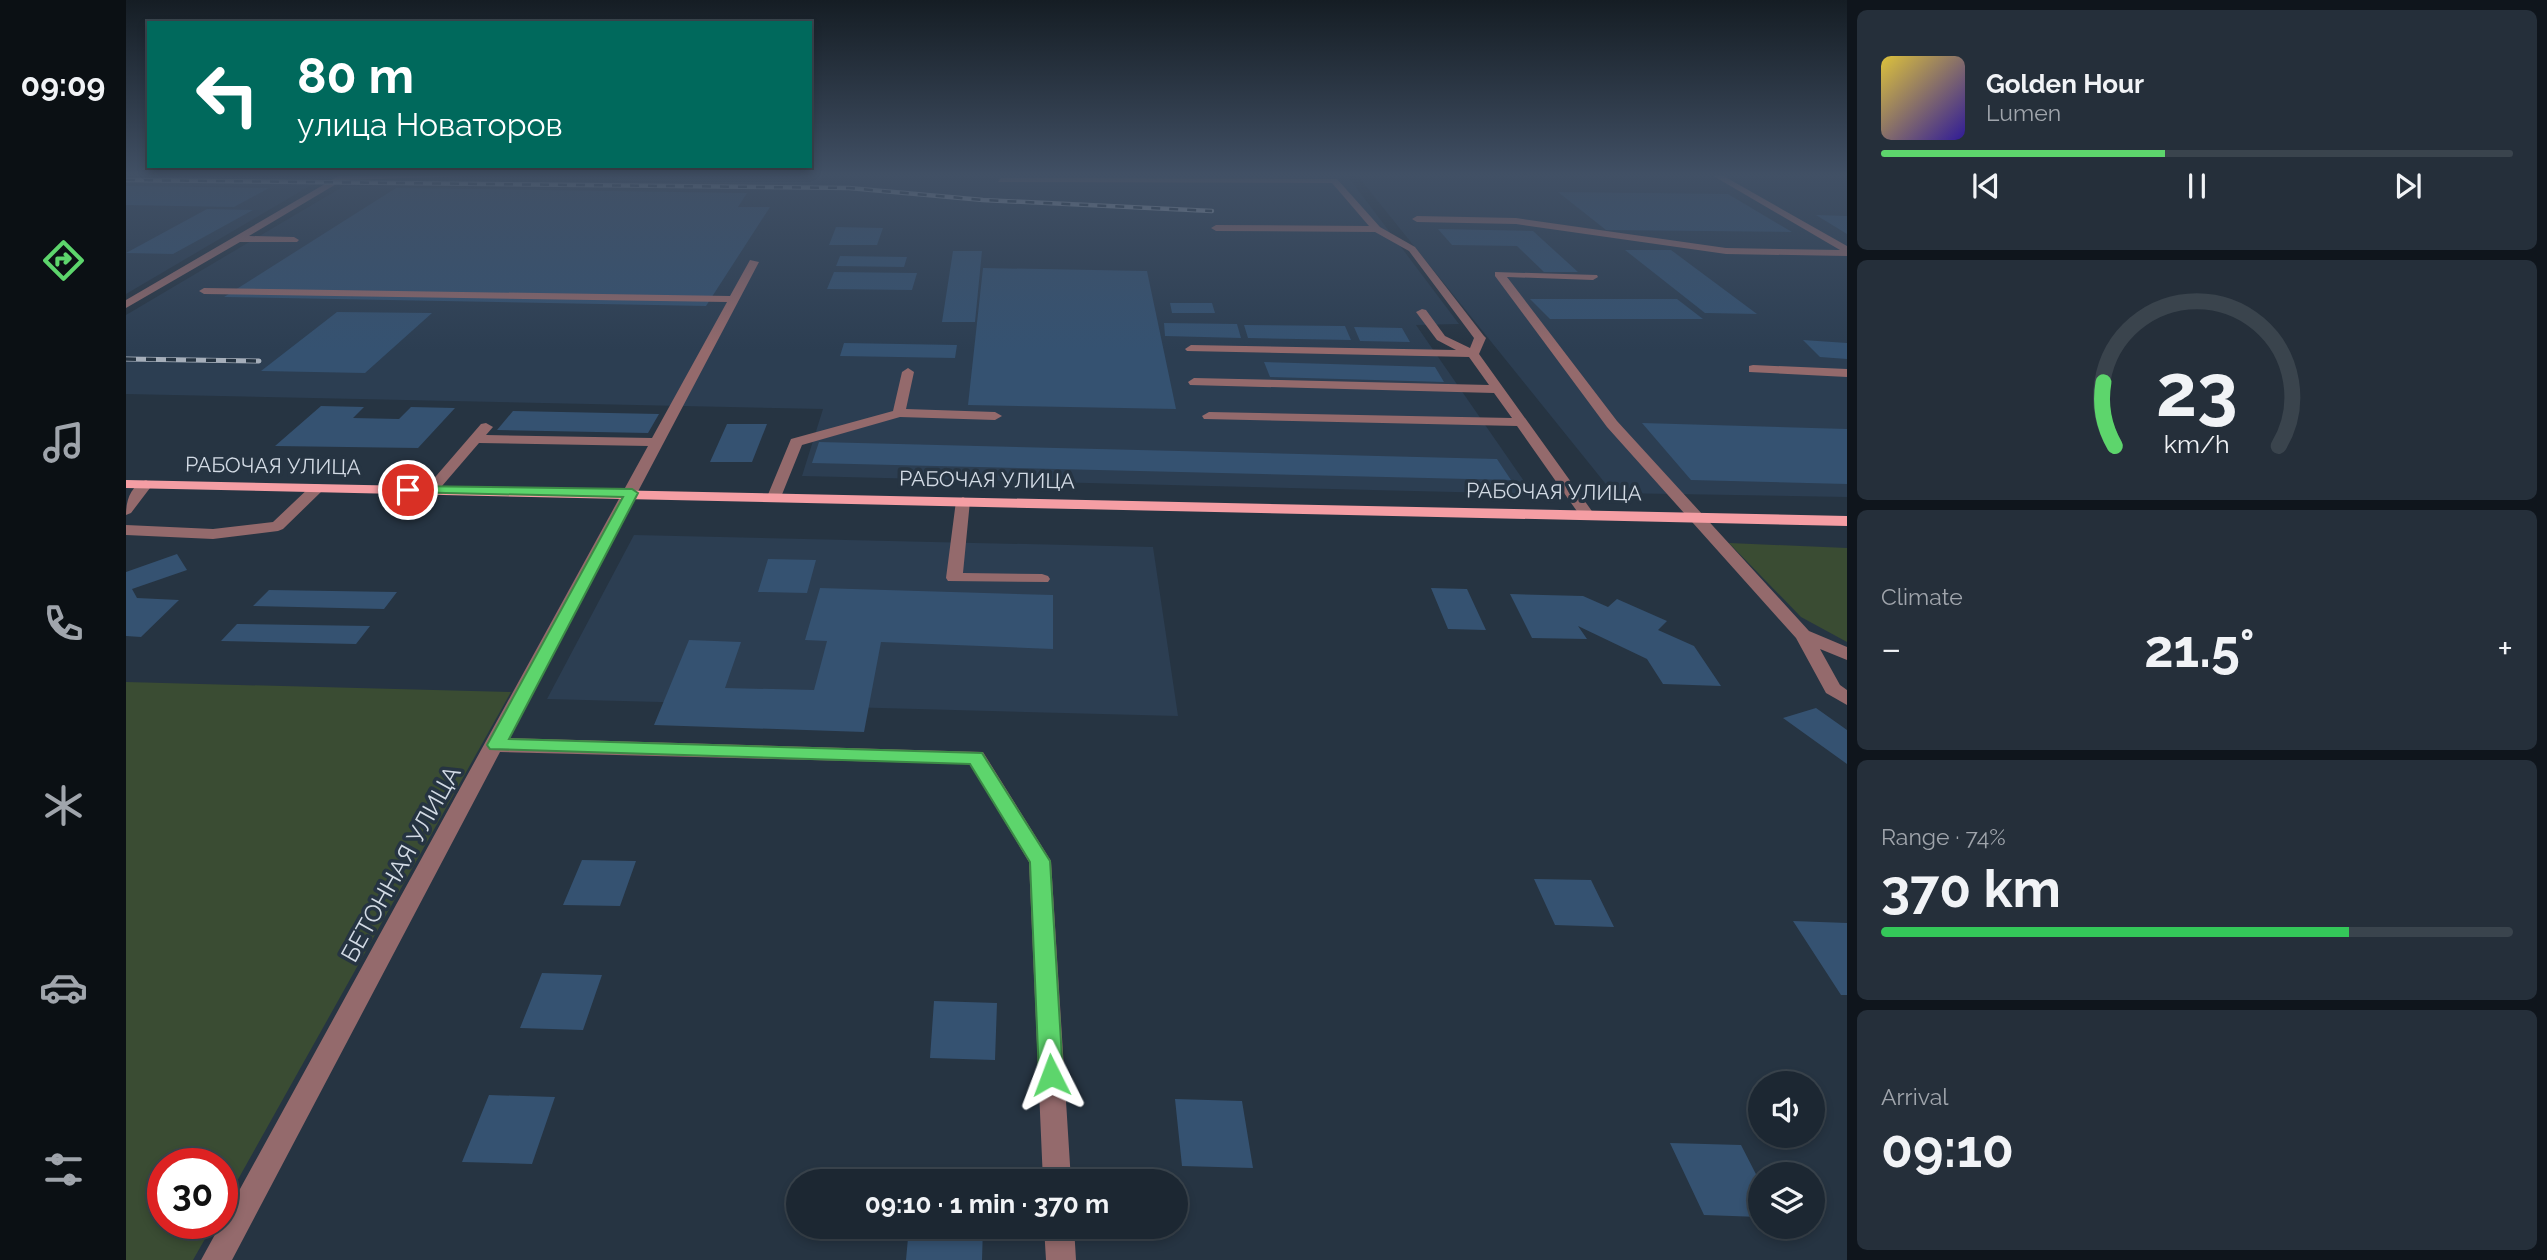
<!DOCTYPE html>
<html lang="en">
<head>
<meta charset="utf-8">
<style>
  body { margin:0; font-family:Raleway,sans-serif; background:#252f3a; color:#f1f3f6; height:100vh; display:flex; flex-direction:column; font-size:26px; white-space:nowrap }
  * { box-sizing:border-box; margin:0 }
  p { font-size:23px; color:#a0a5ac }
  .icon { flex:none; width:38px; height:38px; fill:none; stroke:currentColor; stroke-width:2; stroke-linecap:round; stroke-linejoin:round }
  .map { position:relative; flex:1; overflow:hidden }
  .side { display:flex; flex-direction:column; gap:10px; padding:10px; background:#0f151c; width:700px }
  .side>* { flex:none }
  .banner { position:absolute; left:21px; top:21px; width:665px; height:147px; border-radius:0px; box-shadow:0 4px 10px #0003,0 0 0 2px #3a444d; background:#00695c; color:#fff; overflow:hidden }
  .fabs { position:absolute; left:1622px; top:1071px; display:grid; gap:14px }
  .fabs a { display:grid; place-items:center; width:77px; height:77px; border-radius:50%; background:#1c2732; box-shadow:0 4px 10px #0003,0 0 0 2px #3a444d; font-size:35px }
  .speed { position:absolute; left:21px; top:1148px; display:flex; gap:14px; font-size:35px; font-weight:700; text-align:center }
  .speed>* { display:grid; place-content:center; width:91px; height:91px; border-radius:50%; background:#1c2732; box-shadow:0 4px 10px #0003,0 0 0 2px #3a444d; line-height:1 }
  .speed .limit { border:10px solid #d22; background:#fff; color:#111 }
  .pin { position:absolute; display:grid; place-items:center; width:60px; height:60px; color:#fff; margin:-30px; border:4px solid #fff; border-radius:50%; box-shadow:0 2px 7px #0007 }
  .me { position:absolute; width:77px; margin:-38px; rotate:357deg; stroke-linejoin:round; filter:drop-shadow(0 0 5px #0008) }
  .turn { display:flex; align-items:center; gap:24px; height:147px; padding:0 35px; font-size:32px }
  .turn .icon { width:91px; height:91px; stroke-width:2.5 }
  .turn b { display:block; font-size:49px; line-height:60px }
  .big { font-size:52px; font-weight:700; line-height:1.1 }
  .side .widget { flex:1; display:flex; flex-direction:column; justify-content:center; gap:10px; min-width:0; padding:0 24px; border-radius:10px; background:#252f3a }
  .side .dial { align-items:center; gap:0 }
  .dial svg { height:182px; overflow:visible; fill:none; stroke:#3a444d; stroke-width:7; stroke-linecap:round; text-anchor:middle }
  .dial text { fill:#f1f3f6; stroke:none }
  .song { display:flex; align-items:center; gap:21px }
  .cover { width:84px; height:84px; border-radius:10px; background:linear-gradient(135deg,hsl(50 70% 55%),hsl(250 70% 35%)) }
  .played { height:7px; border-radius:4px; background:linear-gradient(90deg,#5dd56c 45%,#3a444d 45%) }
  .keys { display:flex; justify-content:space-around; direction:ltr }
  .heat { display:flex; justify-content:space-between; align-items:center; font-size:38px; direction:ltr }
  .charge { height:10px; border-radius:5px; background:linear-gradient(90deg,#34c759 74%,#3a444d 0) }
  .trip { position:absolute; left:660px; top:1169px; width:402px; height:70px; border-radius:35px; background:#1c2732; box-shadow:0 4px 10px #0003,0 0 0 2px #3a444d; font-weight:700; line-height:70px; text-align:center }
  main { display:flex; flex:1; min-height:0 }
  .tab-bar { display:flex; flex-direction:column; width:126px; justify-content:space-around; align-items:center; background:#0b1014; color:#a0a5ac }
  .tab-bar .icon { width:49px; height:49px }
  .tab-bar .active { color:#5dd56c }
  .tab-bar b { font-size:32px; color:#f1f3f6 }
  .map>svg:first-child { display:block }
</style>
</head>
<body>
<main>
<nav class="tab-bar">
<b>09:09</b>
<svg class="icon active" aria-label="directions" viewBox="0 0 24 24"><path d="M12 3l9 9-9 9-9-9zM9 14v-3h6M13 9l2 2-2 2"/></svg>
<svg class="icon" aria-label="music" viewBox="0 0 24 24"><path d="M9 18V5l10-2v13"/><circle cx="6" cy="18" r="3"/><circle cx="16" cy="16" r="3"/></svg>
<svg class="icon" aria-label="phone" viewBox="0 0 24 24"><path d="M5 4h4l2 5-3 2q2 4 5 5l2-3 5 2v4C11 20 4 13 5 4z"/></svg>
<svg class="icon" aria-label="climate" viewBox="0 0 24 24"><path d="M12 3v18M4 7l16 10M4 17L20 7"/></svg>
<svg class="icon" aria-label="car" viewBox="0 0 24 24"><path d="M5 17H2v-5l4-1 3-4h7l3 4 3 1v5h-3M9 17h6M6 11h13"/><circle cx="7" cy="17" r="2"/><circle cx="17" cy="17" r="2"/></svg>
<svg class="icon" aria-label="filters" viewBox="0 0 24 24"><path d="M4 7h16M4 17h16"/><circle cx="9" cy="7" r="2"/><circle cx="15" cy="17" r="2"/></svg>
</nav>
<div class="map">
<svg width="1721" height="1260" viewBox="0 0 1721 1260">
  <rect width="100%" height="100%" fill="#263442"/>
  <path fill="#2c3e52" d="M497,174H1220L1333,324L1290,325L1407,494L676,476L697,409L0,394V315L218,186L656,190L659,184L490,181Z
    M1230,174H1721V497L1487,493Z
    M0,183L187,184L0,294Z
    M508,535L1027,547L1052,716L421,699Z"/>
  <path fill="#3a4c33" d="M1603,543L1721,548V642L1675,617Z
    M0,682L385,692L96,1208V1164H37V1223H88L67,1260H0Z"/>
  <path fill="#355271" d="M0,186L143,188L108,207L0,205Z
    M270,188L621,193L612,207H644L580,306L98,297Z
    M1432,192L1602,194L1666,232L1480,230Z
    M81,209L127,210L47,254L0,253Z
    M1690,215L1721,216V234Z
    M710,227L757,228L751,245H703Z
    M1312,229L1407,231L1452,272H1418L1391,246L1326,245Z
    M1499,250H1545L1631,314L1579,313Z
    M827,251H856L849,322H816Z
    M714,256L781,257L778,267L710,266Z
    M857,268L1021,271L1050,409L842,405Z
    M708,272L791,273L786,290L701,289Z
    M1404,299H1551L1577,319H1424Z
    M1044,303H1086L1089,313H1046Z
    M211,312L306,313L239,373L135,371Z
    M1038,323L1111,324L1115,338L1039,336Z
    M1118,325L1219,326L1225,340L1122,338Z
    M1228,327L1276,328L1284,342L1234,341Z
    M1677,340L1721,343V359L1694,357Z
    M718,343L831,345L829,358L714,356Z
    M1138,362L1309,367L1318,382L1144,377Z
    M195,406L238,407L227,418L273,419L285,407L329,408L292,448L149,446Z
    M387,411L533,414L522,433L371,430Z
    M1516,423L1721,429V484L1565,480Z
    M601,424H641L626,462H584Z
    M693,442L1371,459L1385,480L686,463Z
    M51,554L61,570L6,589L11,598L53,600L15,637L0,636V572Z
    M642,559L690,560L681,593L632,592Z
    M694,588L927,595V649L755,642L738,732L528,725L563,640L615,642L599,688L688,690L701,641L679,640Z
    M1305,588L1341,589L1360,630L1322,629Z
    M143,590L271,592L258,609L127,606Z
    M1384,594L1457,596L1482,607L1491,599L1541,621L1532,630L1568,646L1595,686L1537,684L1521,659L1452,626L1461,639L1406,638Z
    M111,624L244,626L230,644L95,641Z
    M1690,708L1721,730V764L1657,718Z
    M456,860L510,861L494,906L437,905Z
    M1408,879L1465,880L1488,927L1429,925Z
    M1667,921L1721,923V995H1715Z
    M416,973L476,975L457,1030L394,1028Z
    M808,1001L871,1003L869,1060L804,1058Z
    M363,1095L429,1097L406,1164L336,1162Z
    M1049,1099L1116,1101L1127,1168L1056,1166Z
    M1544,1143L1615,1145L1634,1182V1217L1578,1215Z
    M783,1227H857L856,1260H780Z"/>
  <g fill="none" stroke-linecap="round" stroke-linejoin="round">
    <path fill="#946a6c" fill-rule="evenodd" d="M216,174H348L344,176L217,180L123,236L168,237L173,240L171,242H114L0,308V300Z
      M1584,174H1594L1721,246V256L1600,254L1390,224L1291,222L1286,219L1291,216L1390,218L1600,248L1714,250Z
      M875,178L1211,179L1254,227L1289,247L1358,336L1360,338L1353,354L1468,514L1460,519L1455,517L1391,426L1078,419L1076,416L1083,412L1386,418L1368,393L1064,385L1062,382L1068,378L1363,385L1343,357L1061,351L1059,349L1065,345L1330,350L1311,340L1290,312L1296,309L1300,310L1319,336L1344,348L1348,338L1283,251L1249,232L1090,231L1085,228L1090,225L1243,226L1206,183L872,182Z
      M624,260L633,262L382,738L857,752L925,861L945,1181H917L903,862L844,764L374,752L106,1260H75L522,446L353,443L310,493H300L298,490L355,424L360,423L367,427L360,435L526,438L601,302L78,294L73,291L78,288L604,296Z
      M1369,272L1471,275L1472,277L1467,280L1381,277L1491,421L1683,631L1721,647V660L1694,649L1714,685L1721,690V705L1700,693L1670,638L1481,427L1369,276Z
      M1627,365L1721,369V377L1623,372V366Z
      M782,368L788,372L780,409L869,412L876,416L869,420L774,417L676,445L655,497L648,501L643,500L641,497L665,439L767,411L776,372Z
      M20,480L27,484L5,513L0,515C0,500 5,485 20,480Z
      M191,484L196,485L198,488L196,491L157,529L152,531L87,539L0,535V525L87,529L147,522L186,485Z
      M837,497L844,501L837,573L916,574L922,576L924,579L922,582L822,581L820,578L830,501Z
      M918,1227H948L950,1260H920Z"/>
    <path fill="#f59ea4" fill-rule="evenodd" d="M0,480L1721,516V526L0,488Z"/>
    <g stroke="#a5aeba" stroke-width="4.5">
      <path id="rail-far1" d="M0,180L723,188L857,200L1086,211"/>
    </g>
    <g stroke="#a5aeba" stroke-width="5">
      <path id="rail" d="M0,359L133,361"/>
    </g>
    <use href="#rail-far1" stroke="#263442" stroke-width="2.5" stroke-dasharray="9" stroke-linecap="butt"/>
    <use href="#rail" stroke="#263442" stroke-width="3.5" stroke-dasharray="10" stroke-linecap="butt"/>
  </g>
  <linearGradient id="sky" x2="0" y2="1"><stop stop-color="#151d24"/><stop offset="0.5" stop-color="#415065"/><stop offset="1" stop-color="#415065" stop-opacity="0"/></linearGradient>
  <rect width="1721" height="350" fill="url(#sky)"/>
  <path fill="#5dd56c" stroke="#3c8a46" stroke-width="2" d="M282,486L506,489L512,493L383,739L856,753L924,861L937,1075L934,1083L925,1086L916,1083L913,1075L904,862L844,764L364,749L361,745L497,497L278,492L276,490Z"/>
  <g text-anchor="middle" stroke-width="7" stroke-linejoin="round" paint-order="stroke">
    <g font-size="21" fill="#d2dae4" stroke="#263442">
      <text transform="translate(147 466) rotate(1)" y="7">РАБОЧАЯ УЛИЦА</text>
      <text transform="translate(861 480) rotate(1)" y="7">РАБОЧАЯ УЛИЦА</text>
      <text transform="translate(1428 492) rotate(1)" y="7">РАБОЧАЯ УЛИЦА</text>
    </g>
    <g font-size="24" fill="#d2dae4" stroke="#263442">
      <text transform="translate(275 864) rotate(-61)" y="8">БЕТОННАЯ УЛИЦА</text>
    </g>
  </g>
</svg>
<div class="fabs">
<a><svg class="icon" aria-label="sound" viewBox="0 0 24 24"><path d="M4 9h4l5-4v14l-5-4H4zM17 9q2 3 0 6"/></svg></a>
<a><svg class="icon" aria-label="layers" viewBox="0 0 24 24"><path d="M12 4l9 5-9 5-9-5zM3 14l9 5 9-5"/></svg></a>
</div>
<div class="speed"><div class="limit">30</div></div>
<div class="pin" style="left:282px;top:490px;background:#d93025"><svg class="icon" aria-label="arrive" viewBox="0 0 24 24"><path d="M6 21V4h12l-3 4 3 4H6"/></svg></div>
<svg class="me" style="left:925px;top:1075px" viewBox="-20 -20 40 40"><path d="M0-17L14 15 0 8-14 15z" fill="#5dd56c" stroke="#fff" stroke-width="4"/></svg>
<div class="trip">09:10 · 1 min · 370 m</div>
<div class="banner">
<div class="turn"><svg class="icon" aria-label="left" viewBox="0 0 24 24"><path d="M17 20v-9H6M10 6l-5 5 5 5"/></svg><div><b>80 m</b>улица Новаторов</div></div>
</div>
</div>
<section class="side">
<div class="widget">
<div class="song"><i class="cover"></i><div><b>Golden Hour</b><p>Lumen</p></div></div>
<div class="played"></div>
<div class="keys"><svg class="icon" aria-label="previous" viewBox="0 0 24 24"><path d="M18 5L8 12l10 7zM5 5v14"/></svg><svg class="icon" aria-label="pause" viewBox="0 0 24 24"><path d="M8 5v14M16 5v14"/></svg><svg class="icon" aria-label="next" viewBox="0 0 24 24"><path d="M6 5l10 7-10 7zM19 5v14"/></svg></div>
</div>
<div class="widget dial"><svg viewBox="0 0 100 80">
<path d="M14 69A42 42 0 1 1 86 69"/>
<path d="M14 69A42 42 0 0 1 9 41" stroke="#5dd56c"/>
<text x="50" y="56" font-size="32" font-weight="700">23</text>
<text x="50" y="72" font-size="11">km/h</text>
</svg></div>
<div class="widget"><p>Climate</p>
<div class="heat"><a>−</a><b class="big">21.5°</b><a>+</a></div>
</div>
<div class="widget"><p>Range · 74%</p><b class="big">370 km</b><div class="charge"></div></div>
<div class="widget"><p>Arrival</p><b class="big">09:10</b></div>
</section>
</main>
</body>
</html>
